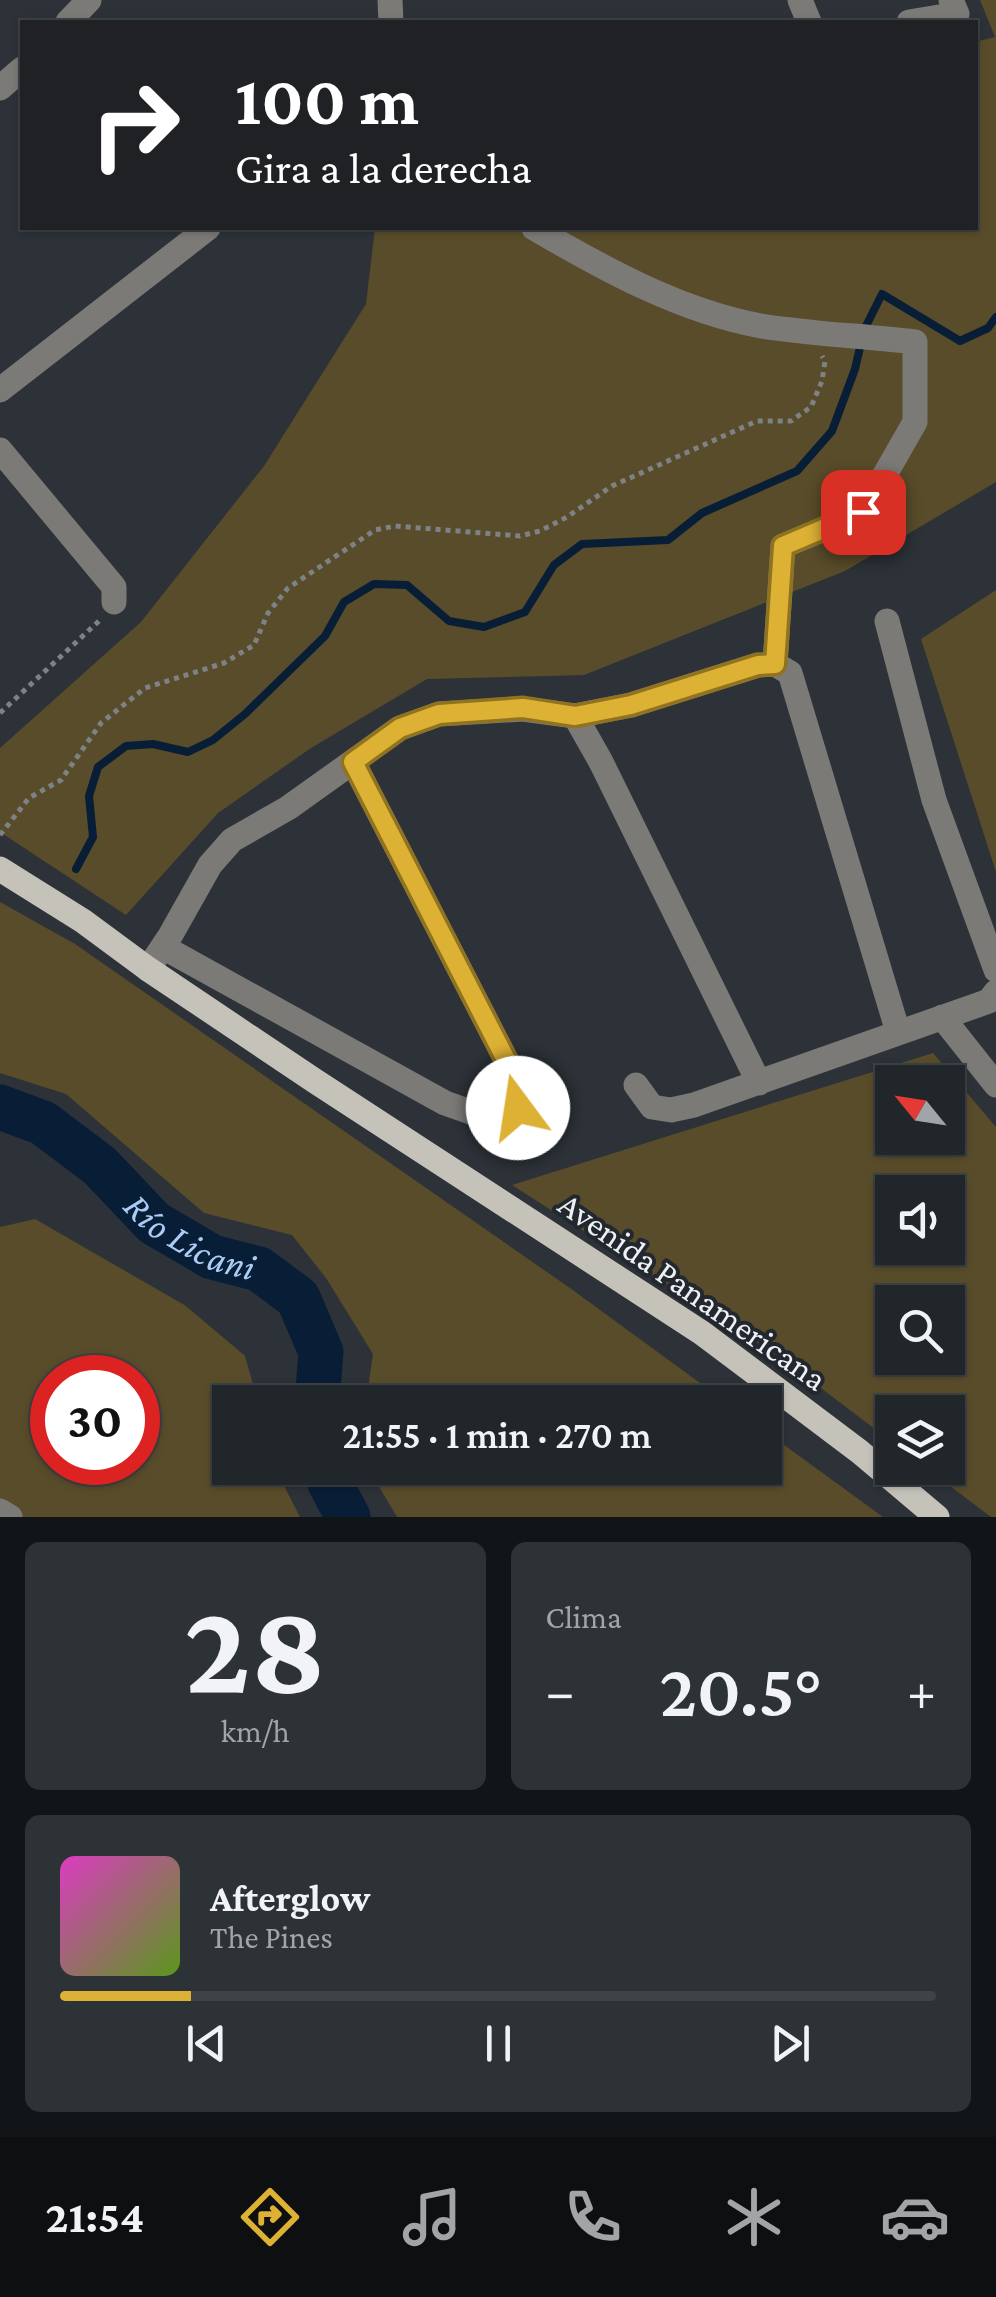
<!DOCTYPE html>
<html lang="es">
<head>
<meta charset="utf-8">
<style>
  body { margin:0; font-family:"Crimson Pro",serif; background:#2d3236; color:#f1f3f6; height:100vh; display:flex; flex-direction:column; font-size:38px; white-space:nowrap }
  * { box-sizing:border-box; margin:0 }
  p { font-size:32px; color:#a2a5a8 }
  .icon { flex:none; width:55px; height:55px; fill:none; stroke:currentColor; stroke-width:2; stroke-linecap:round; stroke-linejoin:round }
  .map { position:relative; height:1517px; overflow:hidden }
  .drawer { display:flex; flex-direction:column; gap:25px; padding:25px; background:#121517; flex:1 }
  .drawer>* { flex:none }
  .banner { position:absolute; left:20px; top:20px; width:958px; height:210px; border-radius:0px; box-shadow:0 2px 8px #0004,0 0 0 2px #3e4347; background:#202124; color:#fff; overflow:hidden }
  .needle { width:65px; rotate:300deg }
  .controls { position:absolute; left:875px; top:1065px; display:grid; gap:20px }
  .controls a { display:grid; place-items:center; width:90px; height:90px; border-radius:0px; background:#21262a; box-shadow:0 2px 8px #0004,0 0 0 2px #3e4347; font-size:50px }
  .speed { position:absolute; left:30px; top:1355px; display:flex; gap:20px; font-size:50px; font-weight:700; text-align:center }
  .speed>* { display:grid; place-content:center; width:130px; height:130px; border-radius:50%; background:#21262a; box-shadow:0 2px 8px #0004,0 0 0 2px #3e4347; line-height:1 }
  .speed .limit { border:15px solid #d22; background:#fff; color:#111 }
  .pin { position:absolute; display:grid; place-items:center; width:85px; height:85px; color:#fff; margin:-42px; border-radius:20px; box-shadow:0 5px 15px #0006 }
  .me { position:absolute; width:110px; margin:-55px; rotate:346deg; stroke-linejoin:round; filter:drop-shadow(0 0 8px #0008) }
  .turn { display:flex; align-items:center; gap:35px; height:210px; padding:0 50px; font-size:45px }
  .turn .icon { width:130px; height:130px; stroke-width:2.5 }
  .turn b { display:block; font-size:70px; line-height:85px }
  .big { font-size:75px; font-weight:600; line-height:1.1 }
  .drawer .card { flex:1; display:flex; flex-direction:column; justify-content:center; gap:15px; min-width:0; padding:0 35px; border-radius:15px; background:#2d3236 }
  .drawer .dial { align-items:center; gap:0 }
  .dial b { font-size:130px; line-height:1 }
  .song { display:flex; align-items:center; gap:30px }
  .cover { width:120px; height:120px; border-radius:15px; background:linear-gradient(135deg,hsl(310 70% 55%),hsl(90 70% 35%)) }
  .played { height:10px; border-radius:5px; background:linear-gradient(90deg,#ddb133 15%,#3e4347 15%) }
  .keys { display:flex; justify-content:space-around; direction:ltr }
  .heat { display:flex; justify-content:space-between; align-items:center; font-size:55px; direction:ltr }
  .drawer .tiles { flex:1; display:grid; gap:25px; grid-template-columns:1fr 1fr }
  .card:last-child { grid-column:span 2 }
  .trip { position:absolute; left:212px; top:1385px; width:570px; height:100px; border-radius:0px; background:#21262a; box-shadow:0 2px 8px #0004,0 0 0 2px #3e4347; font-weight:600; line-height:100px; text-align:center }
  .dock { display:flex; height:160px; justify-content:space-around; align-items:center; background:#0d0f11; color:#a2a5a8 }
  .dock .icon { width:70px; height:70px }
  .dock .current { color:#ddb133 }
  .dock b { font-size:45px; color:#f1f3f6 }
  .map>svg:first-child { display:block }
</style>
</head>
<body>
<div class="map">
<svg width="996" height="1517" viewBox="0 0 996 1517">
  <rect width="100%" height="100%" fill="#2c3238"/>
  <path fill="#594c2a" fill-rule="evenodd" d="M980,0H996V482L845,571L584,675L427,679L311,748L218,813L126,915L0,832V748L141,622L264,466L366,304L375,228H975V42L995,37Z
    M996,590V872L921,639Z
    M0,902L75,944L570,1288L726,1402H366L373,1354L326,1278L292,1235L204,1213L66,1094L0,1073Z
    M933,1053L996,1127V1517H991L926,1468H948V1412H892V1442L780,1357L512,1185ZM892,1082H948V1138H892ZM892,1192H948V1248H892ZM892,1302H948V1358H892Z
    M35,1219L186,1306L245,1356L258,1402H230V1468H275L300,1517H0V1227ZM52,1378H138V1462H52Z
    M765,1431L883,1517H397L368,1468H765Z"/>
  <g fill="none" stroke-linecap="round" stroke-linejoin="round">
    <path stroke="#081d36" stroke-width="8" d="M864,330L882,294L960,341L988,328L996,317
      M76,869L93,837L89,796L98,767L126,746L153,744L188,752L213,740L245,714L325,636L344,602L374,584L407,585L449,621L484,627L525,612L554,565L582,544L668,540L702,513L797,471L832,431L855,369L861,343"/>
    <g stroke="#081d36" stroke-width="45">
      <path id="s1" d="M0,1107L43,1123L100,1166L154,1223L212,1257L259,1269L298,1298L321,1352L317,1402"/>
      <path d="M326,1468L330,1483L348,1517"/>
    </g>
    <path stroke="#7d8287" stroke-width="5" stroke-dasharray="5 5" stroke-linecap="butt" d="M0,713L100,620
      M0,835L29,798L61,780L101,723L145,688L224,663L254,645L268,613L288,588L375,530L395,526L520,536L540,531L567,517L612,486L757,421H791L811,407L822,381L825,361L822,356"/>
    <path stroke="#7b7a76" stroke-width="25" d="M390,0L391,22
      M800,0L809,22
      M68,22L89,0
      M909,22L957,14L951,0
      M0,88L22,69
      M534,228C604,269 680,311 761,326C811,334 864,336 915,342V422L863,513L783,546L775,664
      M0,390L208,228
      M0,450L114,587V602
      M887,621L934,800L996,970
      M575,716L601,762L759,1083
      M163,947L445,1103L493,1120L510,1119L518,1108L519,1085L353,762
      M148,969L170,936L210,865L232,840L288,808L400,728L439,714L523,709L575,716L631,705L758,665L775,664L790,673L898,1032
      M942,1017L996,1085
      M636,1085L652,1107L671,1110L694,1105L989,1001L996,992
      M0,1511L10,1517"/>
    <path stroke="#c5c2ba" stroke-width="25" d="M0,869L83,921L148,969L315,1081L702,1333L860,1452L937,1517"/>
  </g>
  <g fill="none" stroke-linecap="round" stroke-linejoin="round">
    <g stroke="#907321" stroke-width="25">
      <path id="route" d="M518,1108L519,1085L353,762L400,728L439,714L523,708L575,716L631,705L758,665L775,664L783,546L863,512"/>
    </g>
    <use href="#route" stroke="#ddb133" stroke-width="18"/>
  </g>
  <g text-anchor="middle" stroke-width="8" stroke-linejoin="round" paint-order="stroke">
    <g font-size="35" fill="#edf0f5" stroke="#22282e">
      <text transform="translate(693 1291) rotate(35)" y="12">Avenida Panamericana</text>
    </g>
    <g font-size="38" font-style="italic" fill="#abcdf5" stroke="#22282e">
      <text dy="13" stroke="none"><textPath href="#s1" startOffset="235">Río Licani</textPath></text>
    </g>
  </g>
</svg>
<div class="controls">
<a><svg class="needle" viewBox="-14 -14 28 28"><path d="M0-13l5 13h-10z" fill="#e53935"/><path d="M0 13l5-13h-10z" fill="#a2a5a8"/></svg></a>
<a><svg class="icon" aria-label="sound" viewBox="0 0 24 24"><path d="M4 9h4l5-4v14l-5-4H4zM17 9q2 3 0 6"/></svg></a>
<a><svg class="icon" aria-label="search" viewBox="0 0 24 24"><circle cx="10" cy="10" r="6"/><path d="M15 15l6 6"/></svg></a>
<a><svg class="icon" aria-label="layers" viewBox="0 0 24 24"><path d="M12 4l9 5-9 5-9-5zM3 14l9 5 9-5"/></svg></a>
</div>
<div class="speed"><div class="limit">30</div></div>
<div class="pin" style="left:863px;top:512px;background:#d93025"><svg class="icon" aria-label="arrive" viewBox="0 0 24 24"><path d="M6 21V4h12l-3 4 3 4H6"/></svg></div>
<svg class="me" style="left:518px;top:1108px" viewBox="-20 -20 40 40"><circle r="19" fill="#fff"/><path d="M0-13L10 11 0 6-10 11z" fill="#ddb133"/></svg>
<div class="trip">21:55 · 1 min · 270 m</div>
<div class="banner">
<div class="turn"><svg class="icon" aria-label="right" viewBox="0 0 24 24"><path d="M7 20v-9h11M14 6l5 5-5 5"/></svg><div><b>100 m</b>Gira a la derecha</div></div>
</div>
</div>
<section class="drawer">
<div class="tiles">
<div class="card dial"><b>28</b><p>km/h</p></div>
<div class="card"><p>Clima</p>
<div class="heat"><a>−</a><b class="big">20.5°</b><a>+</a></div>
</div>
<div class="card">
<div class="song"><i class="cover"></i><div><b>Afterglow</b><p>The Pines</p></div></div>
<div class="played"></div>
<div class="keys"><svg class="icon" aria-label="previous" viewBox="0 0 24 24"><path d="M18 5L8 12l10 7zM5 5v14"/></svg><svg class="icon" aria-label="pause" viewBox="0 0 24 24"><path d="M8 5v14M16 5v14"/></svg><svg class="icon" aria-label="next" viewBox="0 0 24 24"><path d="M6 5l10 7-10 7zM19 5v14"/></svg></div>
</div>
</div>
</section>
<nav class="dock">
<b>21:54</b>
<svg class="icon current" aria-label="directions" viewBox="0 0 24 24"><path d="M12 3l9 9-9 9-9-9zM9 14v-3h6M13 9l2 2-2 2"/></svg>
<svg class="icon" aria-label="music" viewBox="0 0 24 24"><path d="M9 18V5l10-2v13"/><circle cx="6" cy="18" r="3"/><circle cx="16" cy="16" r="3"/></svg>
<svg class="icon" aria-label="phone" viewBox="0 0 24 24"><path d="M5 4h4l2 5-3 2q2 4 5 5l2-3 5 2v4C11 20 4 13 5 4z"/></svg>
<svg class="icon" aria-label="climate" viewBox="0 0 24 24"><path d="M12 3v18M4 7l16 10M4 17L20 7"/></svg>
<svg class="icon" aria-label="car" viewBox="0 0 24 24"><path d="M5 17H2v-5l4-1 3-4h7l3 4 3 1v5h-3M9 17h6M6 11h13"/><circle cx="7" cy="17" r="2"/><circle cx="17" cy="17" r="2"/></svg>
</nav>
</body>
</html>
